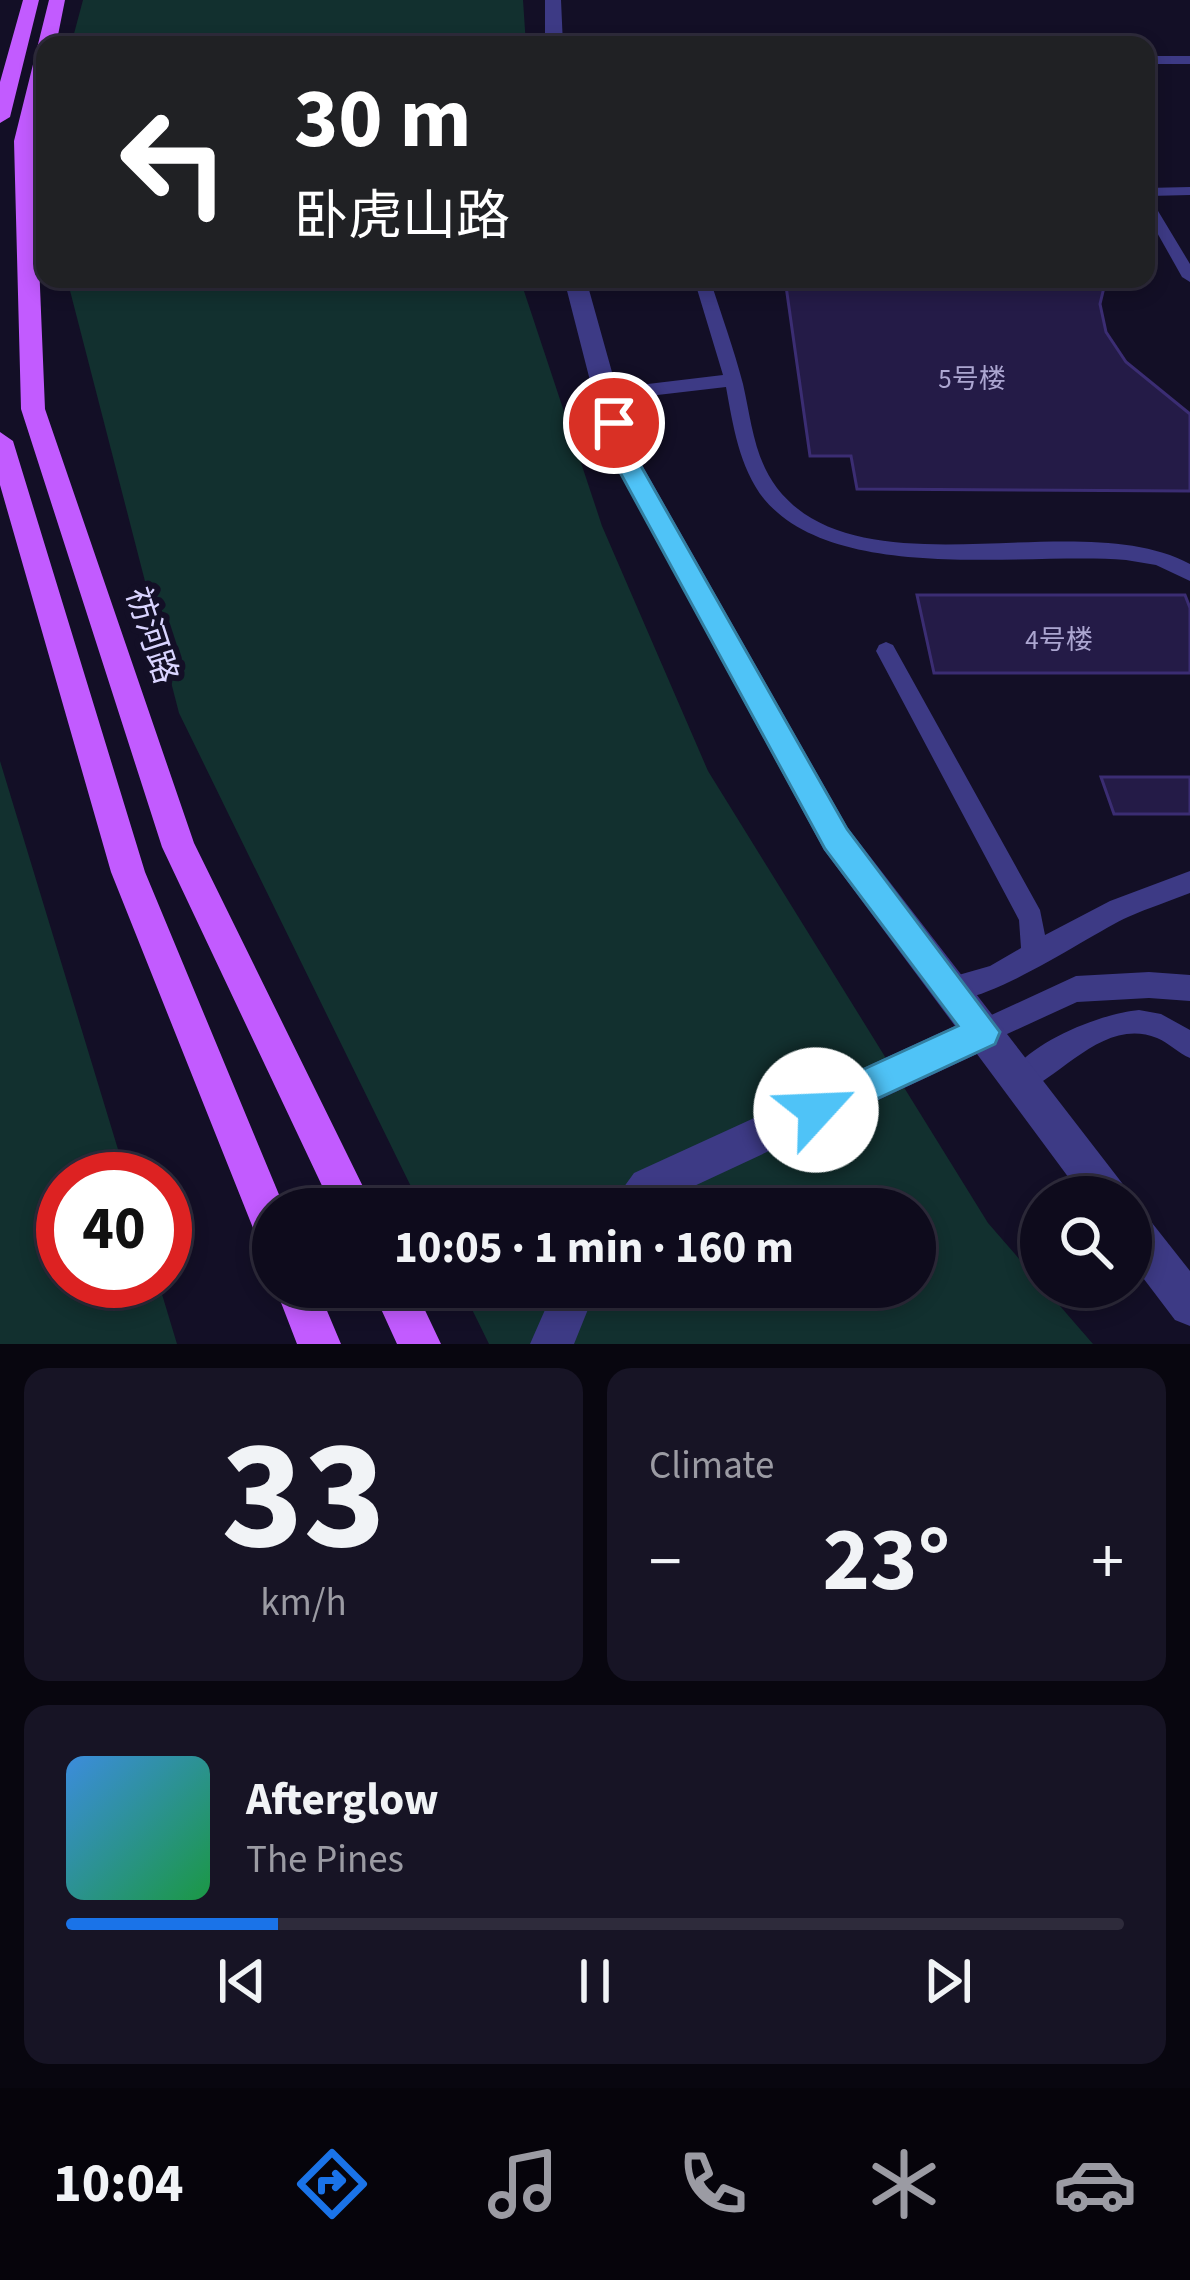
<!DOCTYPE html>
<html lang="en">
<head>
<meta charset="utf-8">
<style>
  body { margin:0; font-family:"Source Sans 3","Noto Sans SC",sans-serif; background:#171425; color:#f1f3f6; height:100vh; display:flex; flex-direction:column; font-size:45px; white-space:nowrap }
  * { box-sizing:border-box; margin:0 }
  p { font-size:39px; color:#9b9ba3 }
  .icon { flex:none; width:66px; height:66px; fill:none; stroke:currentColor; stroke-width:2; stroke-linecap:round; stroke-linejoin:round }
  .map { position:relative; height:1344px; overflow:hidden }
  .details { display:flex; flex-direction:column; gap:24px; padding:24px; background:#08060f; flex:1 }
  .details>* { flex:none }
  .banner { position:absolute; left:36px; top:36px; width:1119px; height:252px; border-radius:24px; box-shadow:0 6px 18px #0003,0 0 0 3px #2e2b3b; background:#202124; color:#fff; overflow:hidden }
  .controls { position:absolute; left:1020px; top:1176px; display:grid; gap:24px }
  .controls a { display:grid; place-items:center; width:132px; height:132px; border-radius:50%; background:#0e0b1c; box-shadow:0 6px 18px #0003,0 0 0 3px #2e2b3b; font-size:60px }
  .speed { position:absolute; left:36px; top:1152px; display:flex; gap:24px; font-size:60px; font-weight:700; text-align:center }
  .speed>* { display:grid; place-content:center; width:156px; height:156px; border-radius:50%; background:#0e0b1c; box-shadow:0 6px 18px #0003,0 0 0 3px #2e2b3b; line-height:1 }
  .speed .limit { border:18px solid #d22; background:#fff; color:#111 }
  .pin { position:absolute; display:grid; place-items:center; width:102px; height:102px; color:#fff; margin:-51px; border:6px solid #fff; border-radius:50%; box-shadow:0 3px 12px #0007 }
  .me { position:absolute; width:132px; margin:-66px; rotate:65deg; stroke-linejoin:round; filter:drop-shadow(0 0 9px #0008) }
  .turn { display:flex; align-items:center; gap:42px; height:252px; padding:0 60px; font-size:54px }
  .turn .icon { width:156px; height:156px; stroke-width:2.5 }
  .turn b { display:block; font-size:84px; line-height:102px }
  .big { font-size:90px; font-weight:700; line-height:1.1 }
  .details .widget { flex:1; display:flex; flex-direction:column; justify-content:center; gap:18px; min-width:0; padding:0 42px; border-radius:24px; background:#171425 }
  .details .dial { align-items:center; gap:0 }
  .dial b { font-size:156px; line-height:1 }
  .song { display:flex; align-items:center; gap:36px }
  .cover { width:144px; height:144px; border-radius:18px; background:linear-gradient(135deg,hsl(210 70% 55%),hsl(140 70% 35%)) }
  .played { height:12px; border-radius:6px; background:linear-gradient(90deg,#1a73e8 20%,#2e2b3b 20%) }
  .keys { display:flex; justify-content:space-around; direction:ltr }
  .heat { display:flex; justify-content:space-between; align-items:center; font-size:66px; direction:ltr }
  .details .tiles { flex:1; display:grid; gap:24px; grid-template-columns:1fr 1fr }
  .widget:last-child { grid-column:span 2 }
  .trip { position:absolute; left:252px; top:1188px; width:684px; height:120px; border-radius:60px; background:#0e0b1c; box-shadow:0 6px 18px #0003,0 0 0 3px #2e2b3b; font-weight:700; line-height:120px; text-align:center }
  .menu { display:flex; height:192px; justify-content:space-around; align-items:center; background:#06040b; color:#9b9ba3 }
  .menu .icon { width:84px; height:84px }
  .menu .active { color:#1a73e8 }
  .menu b { font-size:54px; color:#f1f3f6 }
  .map>svg:first-child { display:block }
</style>
</head>
<body>
<div class="map">
<svg width="1190" height="1344" viewBox="0 0 1190 1344">
  <rect width="100%" height="100%" fill="#130f26"/>
  <path fill="#12302f" d="M83,0H523L526,45H71Z
    M67,279H520L602,526L708,771L988,1223L1093,1344H489L461,1287H915V1209H422L179,713Z
    M0,761L127,1179H63V1281H158L177,1344H0Z"/>
  <path fill="#241b47" stroke="#3b2d73" stroke-width="3" d="M785,279H1106L1100,304L1106,332L1126,362L1190,414V491L857,489L851,456H810Z
    M917,595H1185L1190,608V673H934Z
    M1101,777H1190V814H1114Z"/>
  <g fill="none" stroke-linecap="round" stroke-linejoin="round">
    <path fill="#3d3a85" fill-rule="evenodd" d="M1146,56H1190V64H1146Z
      M1190,187V195L1149,196L1190,264V282L1182,277L1146,213V188Z
      M694,279H710C721,314 734,349 743,384C751,419 754,458 777,488C861,596 1079,504 1190,564V581L1156,565L1126,560C1025,552 836,585 764,499C739,467 733,425 726,387L606,401L597,395L606,389L723,375Z
      M886,642L893,645L1040,910L1045,935L1110,901L1190,871V893C1170,901 1148,908 1128,917C1090,934 977,1013 941,998L937,989L941,980L990,966L1021,948L1019,920L876,651L879,645Z
      M1149,972L1190,975V1001L1149,998L1077,1002L983,1045L974,1041L970,1032L974,1023L1076,976Z
      M1139,1010L1161,1014L1190,1030V1058C1178,1053 1169,1043 1157,1038C1104,1017 1062,1077 1020,1094L1011,1090L1007,1081C1022,1044 1102,1013 1139,1010Z"/>
    <path fill="#3d3a85" fill-rule="evenodd" d="M545,0H561L563,45H545Z
      M564,279H586L634,451L848,828L1122,1183L1128,1197H1083L977,1054L662,1201L655,1209H608L634,1173L955,1026L824,850L608,451Z
      M1131,1208L1145,1214L1190,1271V1326L1175,1320L1131,1262Z
      M555,1287H597L574,1344H530Z"/>
    <path fill="#c25bff" fill-rule="evenodd" d="M23,0H39L10,117L0,123V82Z
      M49,0H65L56,45H45V91L34,141L45,409L194,843L374,1209H333L162,847L21,409L14,141Z
      M0,432L13,441L145,872L285,1209H273V1249L259,1243L111,872L0,485Z
      M275,1287H317L341,1344H297Z
      M371,1287H414L441,1344H397Z"/>
  </g>
  <path fill="#4fc3f7" stroke="#337fa1" stroke-width="3" d="M614,415L625,423L633,452L847,829L1000,1032L995,1044L816,1127L803,1122L798,1110L803,1097L958,1026L825,849L609,452L602,423Z"/>
  <g text-anchor="middle" stroke-width="12" stroke-linejoin="round" paint-order="stroke">
    <g font-size="27" fill="#aca6d1">
      <text x="972" y="388">5号楼</text>
      <text x="1059" y="649">4号楼</text>
    </g>
    <g font-size="33" fill="#d9d4ff" stroke="#130f26">
      <text transform="translate(153 635) rotate(72)" y="12">祊河路</text>
    </g>
  </g>
</svg>
<div class="controls">
<a><svg class="icon" aria-label="search" viewBox="0 0 24 24"><circle cx="10" cy="10" r="6"/><path d="M15 15l6 6"/></svg></a>
</div>
<div class="speed"><div class="limit">40</div></div>
<div class="pin" style="left:614px;top:423px;background:#d93025"><svg class="icon" aria-label="arrive" viewBox="0 0 24 24"><path d="M6 21V4h12l-3 4 3 4H6"/></svg></div>
<svg class="me" style="left:816px;top:1110px" viewBox="-20 -20 40 40"><circle r="19" fill="#fff"/><path d="M0-13L10 11 0 6-10 11z" fill="#4fc3f7"/></svg>
<div class="trip">10:05 · 1 min · 160 m</div>
<div class="banner">
<div class="turn"><svg class="icon" aria-label="left" viewBox="0 0 24 24"><path d="M17 20v-9H6M10 6l-5 5 5 5"/></svg><div><b>30 m</b>卧虎山路</div></div>
</div>
</div>
<section class="details">
<div class="tiles">
<div class="widget dial"><b>33</b><p>km/h</p></div>
<div class="widget"><p>Climate</p>
<div class="heat"><a>−</a><b class="big">23°</b><a>+</a></div>
</div>
<div class="widget">
<div class="song"><i class="cover"></i><div><b>Afterglow</b><p>The Pines</p></div></div>
<div class="played"></div>
<div class="keys"><svg class="icon" aria-label="previous" viewBox="0 0 24 24"><path d="M18 5L8 12l10 7zM5 5v14"/></svg><svg class="icon" aria-label="pause" viewBox="0 0 24 24"><path d="M8 5v14M16 5v14"/></svg><svg class="icon" aria-label="next" viewBox="0 0 24 24"><path d="M6 5l10 7-10 7zM19 5v14"/></svg></div>
</div>
</div>
</section>
<nav class="menu">
<b>10:04</b>
<svg class="icon active" aria-label="directions" viewBox="0 0 24 24"><path d="M12 3l9 9-9 9-9-9zM9 14v-3h6M13 9l2 2-2 2"/></svg>
<svg class="icon" aria-label="music" viewBox="0 0 24 24"><path d="M9 18V5l10-2v13"/><circle cx="6" cy="18" r="3"/><circle cx="16" cy="16" r="3"/></svg>
<svg class="icon" aria-label="phone" viewBox="0 0 24 24"><path d="M5 4h4l2 5-3 2q2 4 5 5l2-3 5 2v4C11 20 4 13 5 4z"/></svg>
<svg class="icon" aria-label="climate" viewBox="0 0 24 24"><path d="M12 3v18M4 7l16 10M4 17L20 7"/></svg>
<svg class="icon" aria-label="car" viewBox="0 0 24 24"><path d="M5 17H2v-5l4-1 3-4h7l3 4 3 1v5h-3M9 17h6M6 11h13"/><circle cx="7" cy="17" r="2"/><circle cx="17" cy="17" r="2"/></svg>
</nav>
</body>
</html>
